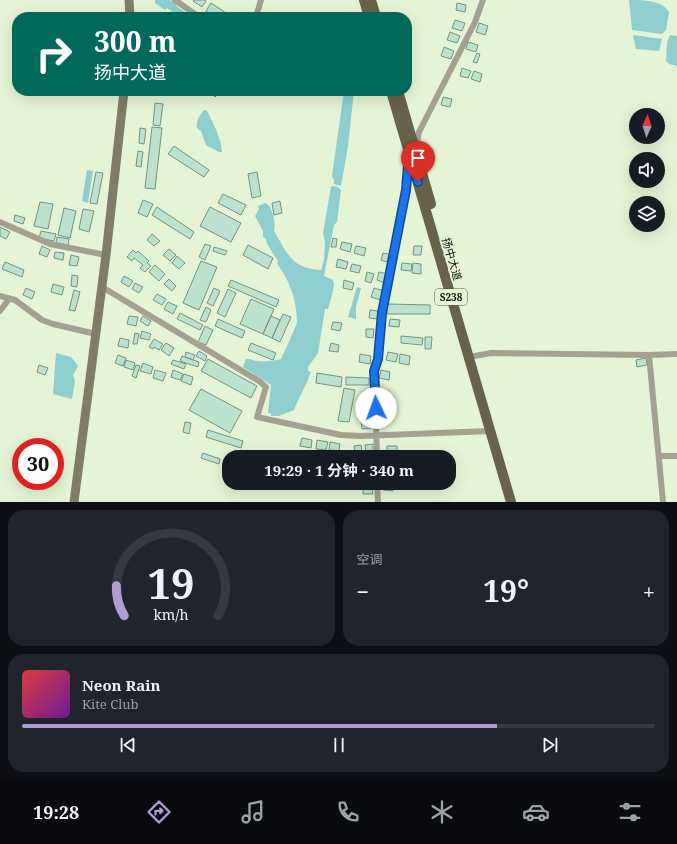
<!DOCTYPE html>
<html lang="zh">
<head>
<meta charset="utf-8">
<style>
  body { margin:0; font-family:"Noto Serif","Noto Sans SC",serif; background:#20242c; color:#f1f3f6; height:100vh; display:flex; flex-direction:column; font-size:15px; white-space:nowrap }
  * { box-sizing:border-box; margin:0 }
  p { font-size:13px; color:#9ea1a6 }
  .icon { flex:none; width:22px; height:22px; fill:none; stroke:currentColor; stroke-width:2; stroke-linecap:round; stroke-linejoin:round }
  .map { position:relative; height:502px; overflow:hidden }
  .panel { display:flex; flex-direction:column; gap:8px; padding:8px; background:#0d0f14; flex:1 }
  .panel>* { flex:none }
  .top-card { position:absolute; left:12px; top:12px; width:400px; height:84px; border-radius:16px; box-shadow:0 4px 16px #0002; background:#00695c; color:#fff; overflow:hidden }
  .needle { width:26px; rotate:3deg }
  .fabs { position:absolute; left:629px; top:108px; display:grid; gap:8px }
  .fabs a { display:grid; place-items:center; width:36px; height:36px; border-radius:50%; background:#171b24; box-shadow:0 4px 16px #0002; font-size:20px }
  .speed { position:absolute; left:12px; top:438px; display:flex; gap:8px; font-size:20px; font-weight:700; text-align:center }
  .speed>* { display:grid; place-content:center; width:52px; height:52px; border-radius:50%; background:#171b24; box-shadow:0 4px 16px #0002; line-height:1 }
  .speed .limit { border:6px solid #d22; background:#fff; color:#111 }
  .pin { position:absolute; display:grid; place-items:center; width:34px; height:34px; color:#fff; margin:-41px -17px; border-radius:50% 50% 50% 0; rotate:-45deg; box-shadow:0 0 4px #0007 }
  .pin .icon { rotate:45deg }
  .me { position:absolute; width:44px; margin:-22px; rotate:357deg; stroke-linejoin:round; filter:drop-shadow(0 0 3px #0008) }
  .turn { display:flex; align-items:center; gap:14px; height:84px; padding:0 16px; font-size:18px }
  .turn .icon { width:52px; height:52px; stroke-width:2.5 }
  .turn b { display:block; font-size:28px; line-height:34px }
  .big { font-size:30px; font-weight:700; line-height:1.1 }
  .panel .tile { flex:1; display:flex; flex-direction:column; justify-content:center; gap:6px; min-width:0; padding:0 14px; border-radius:16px; background:#20242c }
  .panel .dial { align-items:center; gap:0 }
  .dial svg { height:104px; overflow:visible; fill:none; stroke:#363941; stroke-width:7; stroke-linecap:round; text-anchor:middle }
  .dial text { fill:#f1f3f6; stroke:none }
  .song { display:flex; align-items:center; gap:12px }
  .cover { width:48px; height:48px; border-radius:6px; background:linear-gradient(135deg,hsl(0 70% 55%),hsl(280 70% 35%)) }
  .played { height:4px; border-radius:2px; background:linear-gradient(90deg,#b19dd4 75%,#363941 75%) }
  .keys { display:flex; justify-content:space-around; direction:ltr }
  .heat { display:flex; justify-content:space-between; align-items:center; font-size:22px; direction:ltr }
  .panel .tiles { flex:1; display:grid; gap:8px; grid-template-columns:1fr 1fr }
  .tile:last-child { grid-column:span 2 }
  .trip { position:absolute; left:222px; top:450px; width:234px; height:40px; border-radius:16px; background:#171b24; box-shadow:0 4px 16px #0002; font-weight:700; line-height:40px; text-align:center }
  .tab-bar { display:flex; height:64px; justify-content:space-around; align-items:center; background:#090b0e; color:#9ea1a6 }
  .tab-bar .icon { width:28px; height:28px }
  .tab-bar .current { color:#b19dd4 }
  .tab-bar b { font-size:18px; color:#f1f3f6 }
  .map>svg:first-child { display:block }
</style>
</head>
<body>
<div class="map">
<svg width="677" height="502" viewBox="0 0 677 502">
  <rect width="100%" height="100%" fill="#e4f4d4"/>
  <path fill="#8fcece" d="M155,0H170L177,4L176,6L192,17H180L167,8L165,10L155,3Z
    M629,0C643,0 662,0 669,12L666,30L662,34L632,30Z
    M633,35L662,39L659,51L636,49Z
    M670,35L677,36V66L669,64L666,61L667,42Z
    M344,91H354L348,146L341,186L334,184V180L332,176Z
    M204,110L207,111C213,123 221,137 222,152H219L206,145L201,131L197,128C196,121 199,116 204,110Z
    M87,170L93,171L88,203L82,201Z
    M333,186L338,187L341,190L337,222L334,225L324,276L333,280L334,285L332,295L328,309H325L318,353L308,367V371L311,372C306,386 299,397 294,410L279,416H271V413H268L271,385L243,367L246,359C250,358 252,360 256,361C264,362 273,361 281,359C283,355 297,324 297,322C297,302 290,280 277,264L278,261L267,244L266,239L263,237V231L255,216L259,209L258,206L266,203C273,208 276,223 274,231C287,253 292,269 321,270L324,260L325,243L323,233L331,187Z
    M357,287L361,288L356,307V319L348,317Z
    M56,353L71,357L78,366L73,375L75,381L72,399L53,394Z"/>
  <path fill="#bce1ce" stroke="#729483" d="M194,0H205L206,1L202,7L193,1Z
    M211,3L226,13L224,17H217L206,11Z
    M457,3L466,5L465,12L456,10Z
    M455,20L465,23L462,31L452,28Z
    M479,23L488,26L485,35L476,32Z
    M450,32L460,36L457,43L447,40Z
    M468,42L478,45L476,52L466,49Z
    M444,47L454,51L451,59L441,56Z
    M477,53L480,54L477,63L473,62Z
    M462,68L471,71L468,78L460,76Z
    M474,71L482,74L480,82L471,79Z
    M209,91H221L215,97Z
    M443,97L452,99L450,107L441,105Z
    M155,103L163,104L160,126L153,125Z
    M152,127L162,128L155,189L145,188Z
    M140,128L146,129L144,144L139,143Z
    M174,146L209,170L204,177L168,154Z
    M138,151L143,152L141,167L136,166Z
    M96,172L103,173L97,204L90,203Z
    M257,172L261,196L252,198L248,174Z
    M223,194L246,205L241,215L218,203Z
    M143,200L153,204L147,217L138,213Z
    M280,201L282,213L274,215L272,203Z
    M40,202L53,204L48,229L34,226Z
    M157,207L194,232L190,239L152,215Z
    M210,207L241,223L231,242L200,226Z
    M64,208L76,211L70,238L58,235Z
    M83,209L94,211L89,232L79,229Z
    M15,215L25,218L23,224L14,221Z
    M0,227L10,232L6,239L0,236Z
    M41,231L56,234L54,241L39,238Z
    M152,234L160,241L154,246L147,240Z
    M57,237L69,239L68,245L56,243Z
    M333,238L337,239L336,247H331Z
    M342,242L352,244L350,252L340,249Z
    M205,244L211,246L205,260L199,257Z
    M248,245L273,258L268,269L243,255Z
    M42,246L50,250L47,257L39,254Z
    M356,246L366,248L364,256L354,253Z
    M414,246H422L421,255H413Z
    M214,247L227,251L225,255L213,251Z
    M169,249L176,255L170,261L163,255Z
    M133,250L136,253L138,251L149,261L147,263L151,266L145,272L140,268L143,265L134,258L132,261L127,257Z
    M55,252L64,253L63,260L54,258Z
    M383,253L392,255L390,263L381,260Z
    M71,255L79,257L77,266L69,265Z
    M177,256L185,263L179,269L172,263Z
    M338,259L348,262L346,269L336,267Z
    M201,261L217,267L199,310L183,303Z
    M5,262L24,270L22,277L2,269Z
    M402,263L412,264L411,271L401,270Z
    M413,263L421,264V274L412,273Z
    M352,264L361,266L359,273L350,271Z
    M155,265L165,274L159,281L149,272Z
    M367,272L374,274L371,283L365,281Z
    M379,272L388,274L385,283L377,280Z
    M72,275L78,276L77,287L71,286Z
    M124,276L133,281L129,287L121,282Z
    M169,279L176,286L172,291L164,284Z
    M231,280L279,300L276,307L228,286Z
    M344,280L354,283L352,290L343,288Z
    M135,283L143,287L139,293L132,289Z
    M53,284L64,287L62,295L51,292Z
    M26,288L35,292L32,299L23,295Z
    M214,288L220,291L213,306L207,303Z
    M374,288L384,291L381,300L371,297Z
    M228,289L236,293L225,317L217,313Z
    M74,290L80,292L75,311L69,310Z
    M157,294L166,299L162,305L153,300Z
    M251,299L274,309L263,334L240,324Z
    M168,302L177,306L173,314L164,309Z
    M387,304L430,305V314H387Z
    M206,307L211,310L206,322L200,320Z
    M370,310L379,311L378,319L369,318Z
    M180,313L203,325L200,330L177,319Z
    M283,314L291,317L280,342L272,338Z
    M129,316L138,317L136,326L127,324Z
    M143,316L151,321L148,326L140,321Z
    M271,316L280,320L272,338L263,334Z
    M218,319L245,331L242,338L215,326Z
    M390,319L400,320L399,327L389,326Z
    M333,322L342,323L340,331L331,329Z
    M205,326L213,330L206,345L198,342Z
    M366,329H374L373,338L366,337Z
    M142,331L151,334L149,340L140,338Z
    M135,333L139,334L137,344H133Z
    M401,336L423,338L422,345L401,343Z
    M425,337H432L431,349H425Z
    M120,338L129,340L128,348L118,346Z
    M154,339L163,344L159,350L154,347L153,349L149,347Z
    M166,343L174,348L169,356L161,350Z
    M251,343L276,353L273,360L248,350Z
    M331,343L339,345L338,352L329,351Z
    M199,351L207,356L205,361L196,356Z
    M186,352L195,355L193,360L185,357Z
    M388,352L398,354L396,362L386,360Z
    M360,354L371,356L370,364L359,362Z
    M400,354L410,356L409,365L399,363Z
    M118,355L126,358L123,366L115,363Z
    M182,356L199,362L198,367L180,361Z
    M646,358L647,365L637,367L636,360Z
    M208,359L257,386L251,398L201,371Z
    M126,360L135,363L133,370L124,367Z
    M173,360L186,364L184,369L171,364Z
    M143,363L153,367L151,374L140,371Z
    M39,365L48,368L45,375L37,372Z
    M136,365L140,366L136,378L132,376Z
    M155,370L166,373L163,381L153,378Z
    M173,370L183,374L180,380L171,377Z
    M381,370L390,372L389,380L379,378Z
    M317,373L342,377L341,387L316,383Z
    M184,374L193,377L191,385L181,381Z
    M346,377L369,378V385H346Z
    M344,388L355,390L349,422L338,421Z
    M201,389L242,411L230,433L189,410Z
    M371,403L372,411L362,412L361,404Z
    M372,420L373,428L362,429L361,421Z
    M185,422L191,423L189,434L183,432Z
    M208,430L243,441L241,448L206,437Z
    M302,438L312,440L311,448L300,446Z
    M317,440L328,442L326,450L316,449Z
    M330,442L340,444L339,451L329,450Z
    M373,444V451L366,452L365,445Z
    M361,445L363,457H356L354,446Z
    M387,446H397V455L387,454Z
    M203,453L220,459L219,464L201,458Z
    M384,483L393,484V491L383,490Z
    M363,488H372L373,494H363Z"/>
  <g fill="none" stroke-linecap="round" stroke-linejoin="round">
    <path stroke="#a4a193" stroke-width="6" d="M175,0L199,17
      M256,17L261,0
      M416,147L419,132L475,22L483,0
      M0,222L50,244L106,255
      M102,287L259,381L266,387L257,417L341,435L361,436L490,431
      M0,296L15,300L42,320L53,324L96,334
      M0,311L9,299
      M649,355L663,502
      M469,357L491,353L649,355L677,354
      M659,456H677
      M377,457L374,371L378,359L382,313L406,191L408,160
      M377,483L378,502"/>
    <path stroke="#817c67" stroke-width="9" d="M129,0L130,17
      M74,502L106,255L124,91"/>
    <path stroke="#686248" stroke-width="10" d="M364,0L369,17
      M371,0L376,17
      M391,91L511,502
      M398,91L431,204"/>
  </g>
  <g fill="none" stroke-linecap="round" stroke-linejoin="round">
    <g stroke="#114b97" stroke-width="10">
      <path id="route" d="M376,408L374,371L378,359L382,313L406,190L409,153L418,182"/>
    </g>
    <use href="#route" stroke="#1a73e8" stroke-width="7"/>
  </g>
  <g text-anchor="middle" stroke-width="4" stroke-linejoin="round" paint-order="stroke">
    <rect fill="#e4f4d4" stroke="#4e5645" stroke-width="1" x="435" y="289" width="32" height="16" rx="3"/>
    <g font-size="10" font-weight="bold" fill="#0d1208">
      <text x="451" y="301">S238</text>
    </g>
    <g font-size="11" fill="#0d1208" stroke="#e4f4d4">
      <text transform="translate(452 259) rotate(74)" y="4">扬中大道</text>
    </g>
  </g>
</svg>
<div class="fabs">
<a><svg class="needle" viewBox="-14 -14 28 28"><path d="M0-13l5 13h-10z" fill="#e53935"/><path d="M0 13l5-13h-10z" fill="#9ea1a6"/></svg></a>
<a><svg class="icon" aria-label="sound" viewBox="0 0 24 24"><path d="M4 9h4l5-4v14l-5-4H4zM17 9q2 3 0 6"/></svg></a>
<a><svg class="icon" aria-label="layers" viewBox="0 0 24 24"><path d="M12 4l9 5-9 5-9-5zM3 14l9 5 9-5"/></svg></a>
</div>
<div class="speed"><div class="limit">30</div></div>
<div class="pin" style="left:418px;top:182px;background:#d93025"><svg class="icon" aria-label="arrive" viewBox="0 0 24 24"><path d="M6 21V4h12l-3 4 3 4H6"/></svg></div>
<svg class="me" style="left:376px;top:408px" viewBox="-20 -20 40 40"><circle r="19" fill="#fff"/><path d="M0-13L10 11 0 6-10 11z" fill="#1a73e8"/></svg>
<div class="trip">19:29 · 1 分钟 · 340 m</div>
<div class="top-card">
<div class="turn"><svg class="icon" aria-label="right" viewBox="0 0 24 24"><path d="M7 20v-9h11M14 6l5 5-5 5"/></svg><div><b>300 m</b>扬中大道</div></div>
</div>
</div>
<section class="panel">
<div class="tiles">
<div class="tile dial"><svg viewBox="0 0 100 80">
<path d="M14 69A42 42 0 1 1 86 69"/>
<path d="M14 69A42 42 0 0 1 8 46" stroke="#b19dd4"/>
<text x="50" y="56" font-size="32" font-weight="700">19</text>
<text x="50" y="72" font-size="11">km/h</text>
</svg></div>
<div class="tile"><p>空调</p>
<div class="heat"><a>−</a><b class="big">19°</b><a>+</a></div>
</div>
<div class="tile">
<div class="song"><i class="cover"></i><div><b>Neon Rain</b><p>Kite Club</p></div></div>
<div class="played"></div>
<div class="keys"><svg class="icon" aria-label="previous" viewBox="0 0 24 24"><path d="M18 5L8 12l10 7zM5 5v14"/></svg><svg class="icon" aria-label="pause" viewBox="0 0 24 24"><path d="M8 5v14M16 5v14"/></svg><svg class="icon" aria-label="next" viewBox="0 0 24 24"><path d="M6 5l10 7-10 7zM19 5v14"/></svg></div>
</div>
</div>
</section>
<nav class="tab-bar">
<b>19:28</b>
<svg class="icon current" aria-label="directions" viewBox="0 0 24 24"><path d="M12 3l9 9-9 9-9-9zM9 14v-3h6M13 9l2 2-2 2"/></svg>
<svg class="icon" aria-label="music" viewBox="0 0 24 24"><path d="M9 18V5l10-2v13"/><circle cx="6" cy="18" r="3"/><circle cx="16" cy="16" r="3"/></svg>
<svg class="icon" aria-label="phone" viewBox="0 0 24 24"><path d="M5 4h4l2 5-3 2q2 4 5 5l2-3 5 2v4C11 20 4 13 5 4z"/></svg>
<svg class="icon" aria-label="climate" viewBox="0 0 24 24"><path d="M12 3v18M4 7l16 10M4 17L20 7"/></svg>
<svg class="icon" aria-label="car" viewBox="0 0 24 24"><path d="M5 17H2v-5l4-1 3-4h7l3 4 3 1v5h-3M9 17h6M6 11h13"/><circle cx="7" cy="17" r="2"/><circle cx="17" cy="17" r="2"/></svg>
<svg class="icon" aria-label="filters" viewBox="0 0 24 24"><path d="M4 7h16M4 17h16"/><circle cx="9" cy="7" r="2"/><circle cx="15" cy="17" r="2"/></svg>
</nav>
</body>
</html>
